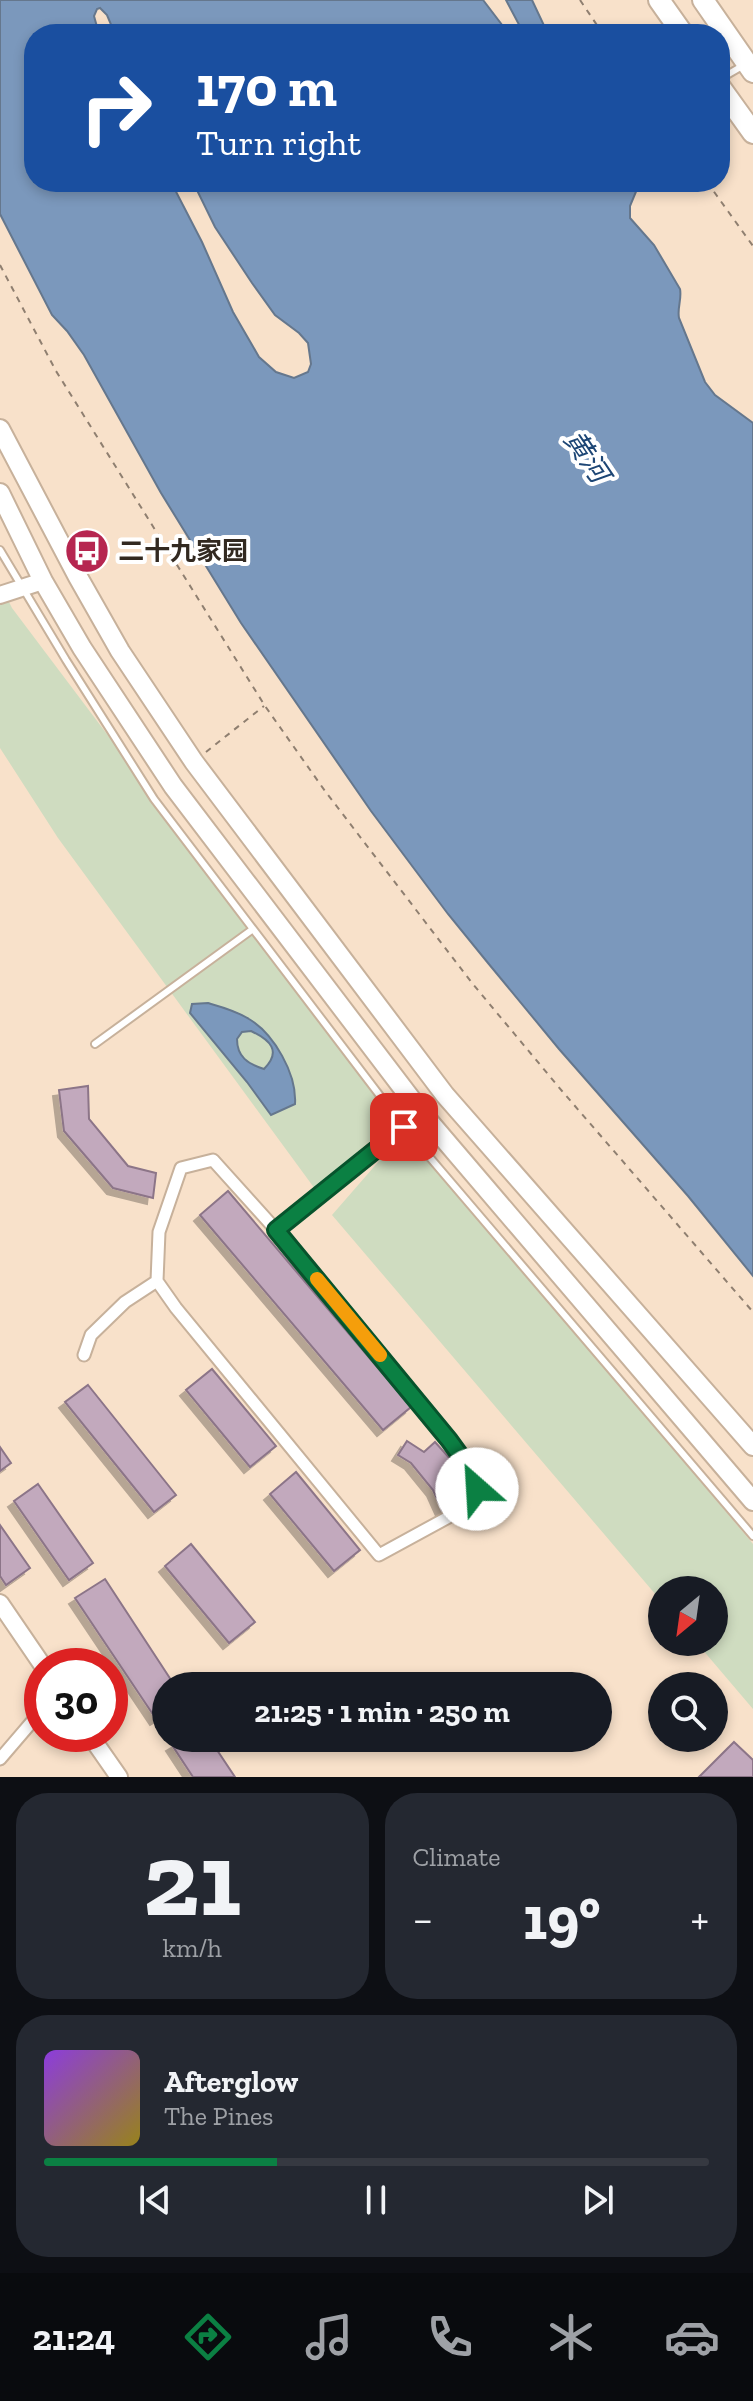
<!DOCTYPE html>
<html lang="en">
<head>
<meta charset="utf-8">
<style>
  body { margin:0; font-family:"Zilla Slab","Noto Sans SC",serif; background:#242831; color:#f1f3f6; height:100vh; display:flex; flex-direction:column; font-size:30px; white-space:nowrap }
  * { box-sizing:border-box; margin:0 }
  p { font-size:26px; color:#9ea1a6 }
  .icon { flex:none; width:44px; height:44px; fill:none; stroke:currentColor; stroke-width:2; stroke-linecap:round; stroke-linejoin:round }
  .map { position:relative; height:1777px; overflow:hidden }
  .drawer { display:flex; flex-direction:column; gap:16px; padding:16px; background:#0d0f14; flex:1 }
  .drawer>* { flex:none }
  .hud { position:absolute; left:24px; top:24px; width:706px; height:168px; border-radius:32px; box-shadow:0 4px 12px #0003; background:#1a4fa0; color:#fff; overflow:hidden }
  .needle { width:52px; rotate:209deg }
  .buttons { position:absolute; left:648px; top:1576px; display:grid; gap:16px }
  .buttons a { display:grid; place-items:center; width:80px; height:80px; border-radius:50%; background:#171b24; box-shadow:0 4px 12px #0003; font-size:40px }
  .speed { position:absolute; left:24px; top:1648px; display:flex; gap:16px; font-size:40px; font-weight:700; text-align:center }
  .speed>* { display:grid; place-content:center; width:104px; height:104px; border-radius:50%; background:#171b24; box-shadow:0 4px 12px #0003; line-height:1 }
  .speed .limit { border:12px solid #d22; background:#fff; color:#111 }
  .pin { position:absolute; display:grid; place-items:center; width:68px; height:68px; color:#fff; margin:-34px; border-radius:16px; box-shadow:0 4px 12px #0006 }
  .me { position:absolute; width:88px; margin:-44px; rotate:334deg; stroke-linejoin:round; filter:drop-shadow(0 0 6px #0008) }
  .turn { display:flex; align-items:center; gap:28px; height:168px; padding:0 40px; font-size:36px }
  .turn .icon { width:104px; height:104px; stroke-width:2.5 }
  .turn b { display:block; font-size:56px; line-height:68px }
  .big { font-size:60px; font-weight:700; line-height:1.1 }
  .drawer .card { flex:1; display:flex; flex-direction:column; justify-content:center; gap:12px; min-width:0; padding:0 28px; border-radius:32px; background:#242831 }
  .drawer .dial { align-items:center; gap:0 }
  .dial b { font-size:104px; line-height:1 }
  .song { display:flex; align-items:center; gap:24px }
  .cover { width:96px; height:96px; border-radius:12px; background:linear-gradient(135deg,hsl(270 70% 55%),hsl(50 70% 35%)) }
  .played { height:8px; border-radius:4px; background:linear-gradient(90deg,#0b8043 35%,#363941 35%) }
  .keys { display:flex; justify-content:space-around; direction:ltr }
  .heat { display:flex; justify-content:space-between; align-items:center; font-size:44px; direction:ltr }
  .drawer .tiles { flex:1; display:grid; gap:16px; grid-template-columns:1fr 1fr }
  .card:last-child { grid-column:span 2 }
  .trip { position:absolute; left:152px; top:1672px; width:460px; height:80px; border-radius:40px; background:#171b24; box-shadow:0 4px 12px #0003; font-weight:700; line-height:80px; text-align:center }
  .tabs { display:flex; height:128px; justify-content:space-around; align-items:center; background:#090b0e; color:#9ea1a6 }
  .tabs .icon { width:56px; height:56px }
  .tabs .current { color:#0b8043 }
  .tabs b { font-size:36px; color:#f1f3f6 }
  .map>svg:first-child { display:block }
</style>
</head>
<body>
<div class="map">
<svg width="753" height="1777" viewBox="0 0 753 1777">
  <defs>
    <filter id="shadow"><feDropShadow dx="-6" dy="6" stdDeviation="0" flood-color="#0004"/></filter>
  </defs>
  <rect width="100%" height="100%" fill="#f8e1ca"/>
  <path fill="#cfdcc0" d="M0,584L12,608L396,1118L315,1189L58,838L0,748Z
    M406,1130L753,1544V1709L696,1642H714V1590H662V1602L332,1215Z"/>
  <path fill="#7b98bc" stroke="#65778d" stroke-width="2" fill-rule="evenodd" d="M0,0H483L509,34H115L107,15L100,8L97,9L94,16L99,34H34V182H171L202,242L233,312L259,357L276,372L294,378L308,372L311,364L308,343L299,333L275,315L252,283L215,227L193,182H640L630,206V218L654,245L680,289C682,299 677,308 679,318L705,382L715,395L753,423V1276L688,1196L559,1049L488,963L448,914L371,811L241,623L161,493L84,355L67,331L52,315L0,214Z
    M506,0H532L548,34H524Z
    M208,1003C222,1007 237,1011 249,1019C274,1034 297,1074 295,1104L271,1115L247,1082L190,1013L192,1004ZM251,1031C270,1040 282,1051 264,1069C248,1064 237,1057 237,1039L242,1032Z"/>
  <path fill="#c2a9bd" stroke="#8c7588" stroke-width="2" filter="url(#shadow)" d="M88,1086L89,1119L128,1166L156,1173L153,1198L113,1188L64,1131L59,1090Z
    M228,1191L411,1407L383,1430L200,1215Z
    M212,1369L276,1446L250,1467L186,1390Z
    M88,1385L176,1495L154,1512L65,1402Z
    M407,1441L424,1452L435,1442L462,1472L449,1483L458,1503L442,1510L433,1490L411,1463L398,1455Z
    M0,1447L11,1463L0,1471Z
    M296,1472L360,1550L334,1571L270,1494Z
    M38,1484L93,1563L69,1580L14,1501Z
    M0,1525L30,1568L6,1585L0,1576Z
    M191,1544L255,1622L229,1643L165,1566Z
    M105,1579L175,1686H166V1713L156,1719L75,1598Z
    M184,1738H209L235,1777H193L172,1745Z
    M734,1742L753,1760V1777H699Z"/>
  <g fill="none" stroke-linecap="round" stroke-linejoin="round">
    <g stroke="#c7b19b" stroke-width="10">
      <path id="lane" d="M720,79L744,65
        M0,550L66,660L154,799L403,1126L753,1536
        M95,1044L253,929"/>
    </g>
    <g stroke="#c7b19b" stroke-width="15">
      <path id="street" d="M213,1160L276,1230L449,1440L475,1476L477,1489L467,1507L379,1555L176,1308L157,1281L159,1232L181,1168Z
        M276,1230L404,1127L421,1112
        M84,1355L91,1335L125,1302L157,1281
        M0,1759L42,1710"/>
    </g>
    <g stroke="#c7b19b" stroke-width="20">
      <path id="secondary" d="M0,595L43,581
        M0,1603L43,1666
        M89,1734L119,1777"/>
    </g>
    <g stroke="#c7b19b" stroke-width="22">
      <path id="primary" d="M0,429L78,577L120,651L194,762L445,1095L753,1446
        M0,493L43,581L82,648L173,786L421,1112L753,1501"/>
    </g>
    <g stroke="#c7b19b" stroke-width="24">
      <path id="highway" d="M659,0L683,34
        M703,0L753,72
        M720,87L753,133"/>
    </g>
    <path stroke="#8f7f70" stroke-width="2" stroke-dasharray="6 6" stroke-linecap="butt" d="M580,0L603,34
      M707,182L753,246
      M0,265L56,371L265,706L325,791L472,983L562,1091L753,1312
      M206,752L264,706"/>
    <use href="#lane" stroke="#fff" stroke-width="6"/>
    <use href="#street" stroke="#fff" stroke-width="11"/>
    <use href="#secondary" stroke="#fff" stroke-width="16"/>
    <use href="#primary" stroke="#fff" stroke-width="18"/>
    <use href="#highway" stroke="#fff" stroke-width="20"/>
  </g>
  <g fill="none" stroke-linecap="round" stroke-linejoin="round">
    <g stroke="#07532c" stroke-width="20">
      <path id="route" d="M404,1127L276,1230L449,1440L475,1476L477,1489"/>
    </g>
    <use href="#route" stroke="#0b8043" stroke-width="14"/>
    <path stroke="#f59e0b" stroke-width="14" d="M317,1279L380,1355"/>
  </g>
  <defs>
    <g id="bus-disc" transform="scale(2.3)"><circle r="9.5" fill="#b62650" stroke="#fff"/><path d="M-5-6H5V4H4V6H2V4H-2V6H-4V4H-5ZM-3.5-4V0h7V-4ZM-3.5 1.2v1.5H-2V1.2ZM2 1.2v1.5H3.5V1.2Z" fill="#fff"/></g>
  </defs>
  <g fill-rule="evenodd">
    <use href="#bus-disc" x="87" y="551"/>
  </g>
  <g text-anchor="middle" stroke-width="8" stroke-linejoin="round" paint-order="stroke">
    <g font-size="26" font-weight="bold" fill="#322920" stroke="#fff" text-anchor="start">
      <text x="118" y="560">二十九家园</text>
    </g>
    <g font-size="28" font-style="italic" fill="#1d4675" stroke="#fff">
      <text transform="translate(587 456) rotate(56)" y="10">黄河</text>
    </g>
  </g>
</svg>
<div class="buttons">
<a><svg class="needle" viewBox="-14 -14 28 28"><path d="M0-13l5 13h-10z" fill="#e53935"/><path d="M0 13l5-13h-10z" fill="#9ea1a6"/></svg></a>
<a><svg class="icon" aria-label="search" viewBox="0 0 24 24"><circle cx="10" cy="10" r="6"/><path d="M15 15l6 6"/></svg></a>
</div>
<div class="speed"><div class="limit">30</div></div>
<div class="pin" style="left:404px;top:1127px;background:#d93025"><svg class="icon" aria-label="arrive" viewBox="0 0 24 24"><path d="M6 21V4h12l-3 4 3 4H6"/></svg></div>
<svg class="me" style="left:477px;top:1489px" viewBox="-20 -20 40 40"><circle r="19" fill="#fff"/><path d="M0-13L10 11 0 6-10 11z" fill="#0b8043"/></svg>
<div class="trip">21:25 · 1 min · 250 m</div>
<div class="hud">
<div class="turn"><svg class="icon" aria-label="right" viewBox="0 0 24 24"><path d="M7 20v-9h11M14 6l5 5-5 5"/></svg><div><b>170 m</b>Turn right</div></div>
</div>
</div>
<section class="drawer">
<div class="tiles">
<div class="card dial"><b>21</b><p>km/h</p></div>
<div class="card"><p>Climate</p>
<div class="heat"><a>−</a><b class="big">19°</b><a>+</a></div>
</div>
<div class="card">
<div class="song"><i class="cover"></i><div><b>Afterglow</b><p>The Pines</p></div></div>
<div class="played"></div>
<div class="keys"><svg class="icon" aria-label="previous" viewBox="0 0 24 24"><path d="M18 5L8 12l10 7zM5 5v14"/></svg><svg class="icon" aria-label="pause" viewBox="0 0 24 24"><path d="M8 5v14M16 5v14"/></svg><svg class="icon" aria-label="next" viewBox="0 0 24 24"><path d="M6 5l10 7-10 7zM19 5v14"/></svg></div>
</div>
</div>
</section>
<nav class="tabs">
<b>21:24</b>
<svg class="icon current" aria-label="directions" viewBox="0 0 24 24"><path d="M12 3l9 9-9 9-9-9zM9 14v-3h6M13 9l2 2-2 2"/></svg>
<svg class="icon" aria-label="music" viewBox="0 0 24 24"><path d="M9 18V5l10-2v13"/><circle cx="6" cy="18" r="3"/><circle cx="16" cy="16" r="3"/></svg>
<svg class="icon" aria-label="phone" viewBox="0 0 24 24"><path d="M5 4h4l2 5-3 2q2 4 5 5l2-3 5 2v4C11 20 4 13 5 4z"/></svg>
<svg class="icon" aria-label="climate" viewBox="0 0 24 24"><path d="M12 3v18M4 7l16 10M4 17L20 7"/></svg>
<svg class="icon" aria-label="car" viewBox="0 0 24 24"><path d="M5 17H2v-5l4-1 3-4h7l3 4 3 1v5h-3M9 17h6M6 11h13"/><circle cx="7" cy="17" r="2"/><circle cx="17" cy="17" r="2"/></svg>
</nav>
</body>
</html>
